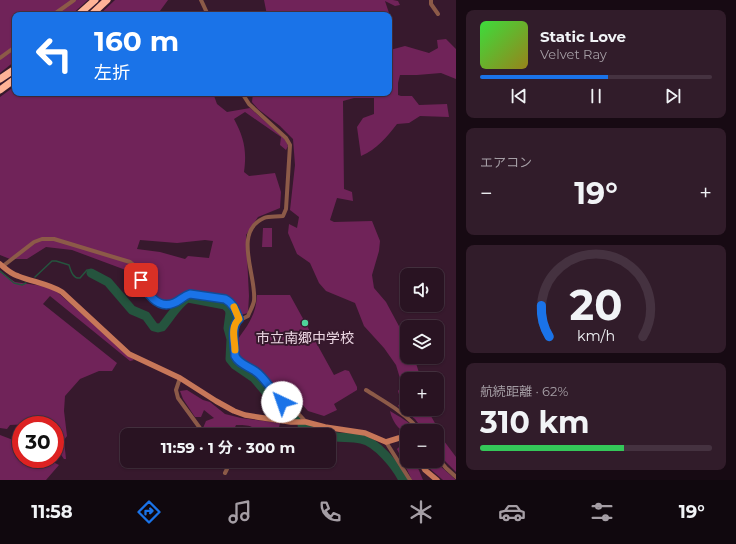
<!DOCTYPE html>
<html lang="ja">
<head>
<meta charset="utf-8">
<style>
  body { margin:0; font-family:Montserrat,"Noto Sans JP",sans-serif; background:#311c2a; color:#f1f3f6; height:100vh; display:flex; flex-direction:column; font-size:15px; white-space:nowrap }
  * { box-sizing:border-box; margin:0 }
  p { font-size:13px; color:#a59ea5 }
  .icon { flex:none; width:22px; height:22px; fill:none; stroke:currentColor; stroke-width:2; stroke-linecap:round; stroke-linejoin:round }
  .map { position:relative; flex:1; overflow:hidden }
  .sheet { display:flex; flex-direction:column; gap:10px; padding:10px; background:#170a13; width:280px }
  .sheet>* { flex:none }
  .guide { position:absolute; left:12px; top:12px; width:380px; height:84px; border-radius:8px; box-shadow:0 1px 3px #0004,0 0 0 1px #453240; background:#1a73e8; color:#fff; overflow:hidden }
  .buttons { position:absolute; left:400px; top:268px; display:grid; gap:8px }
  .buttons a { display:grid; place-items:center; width:44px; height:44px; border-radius:8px; background:#291322; box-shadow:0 1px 3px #0004,0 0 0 1px #453240; font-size:20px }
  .speed { position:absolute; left:12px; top:416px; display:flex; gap:8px; font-size:20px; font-weight:700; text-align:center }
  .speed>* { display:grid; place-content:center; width:52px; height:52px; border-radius:50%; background:#291322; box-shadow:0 1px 3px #0004,0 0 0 1px #453240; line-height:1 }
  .speed .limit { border:6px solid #d22; background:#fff; color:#111 }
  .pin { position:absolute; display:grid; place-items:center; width:34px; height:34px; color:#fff; margin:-17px; border-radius:8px; box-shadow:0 2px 6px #0006 }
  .me { position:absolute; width:44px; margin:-22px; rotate:318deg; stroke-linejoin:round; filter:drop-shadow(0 0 3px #0008) }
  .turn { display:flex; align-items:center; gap:14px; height:84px; padding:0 16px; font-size:18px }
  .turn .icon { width:52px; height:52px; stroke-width:2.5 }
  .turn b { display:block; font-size:28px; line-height:34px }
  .big { font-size:30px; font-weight:700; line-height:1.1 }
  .sheet .widget { flex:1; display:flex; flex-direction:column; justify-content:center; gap:6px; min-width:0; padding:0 14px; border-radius:8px; background:#311c2a }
  .sheet .dial { align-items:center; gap:0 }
  .dial svg { height:104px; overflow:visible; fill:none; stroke:#453240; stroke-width:7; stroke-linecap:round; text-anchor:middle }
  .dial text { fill:#f1f3f6; stroke:none }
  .song { display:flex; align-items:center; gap:12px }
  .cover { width:48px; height:48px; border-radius:6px; background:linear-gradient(135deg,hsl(120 70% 55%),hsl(50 70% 35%)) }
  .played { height:4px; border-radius:2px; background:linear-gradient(90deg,#1a73e8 55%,#453240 55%) }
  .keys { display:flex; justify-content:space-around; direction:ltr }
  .heat { display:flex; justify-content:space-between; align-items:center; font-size:22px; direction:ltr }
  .charge { height:6px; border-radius:3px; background:linear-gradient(90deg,#34c759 62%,#453240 0) }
  .trip { position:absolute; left:120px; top:428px; width:216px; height:40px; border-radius:8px; background:#291322; box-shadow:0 1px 3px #0004,0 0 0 1px #453240; font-weight:700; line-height:40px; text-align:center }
  .menu { display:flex; height:64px; justify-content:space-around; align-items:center; background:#10080e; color:#a59ea5 }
  .menu .icon { width:28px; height:28px }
  .menu .active { color:#1a73e8 }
  .menu b { font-size:18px; color:#f1f3f6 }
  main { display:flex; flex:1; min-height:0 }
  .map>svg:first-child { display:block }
</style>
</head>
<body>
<main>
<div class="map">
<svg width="456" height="480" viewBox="0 0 456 480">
  <rect width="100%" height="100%" fill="#37192d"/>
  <path fill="#702359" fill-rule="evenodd" d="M0,0H88L71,15H15V61L0,73Z
    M115,0H168L157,15H99Z
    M264,0H393L398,1L400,5L395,6L385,1L391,19L389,21V15H267Z
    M446,39L456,49V79L441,73L417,75H400L398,83V95L401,96H412L419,105L447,104L449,117L420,116L409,123L397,124C387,137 377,149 361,156L357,127L363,118L374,114V98H354L343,101L344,189L352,192L353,201L337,198L330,220L334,222L372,221L380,241L379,251L372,275L374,288L386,302L407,341V357H414L421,379H407V409H427L436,425L443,429L444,441L456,457V472L445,461L437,450V431H424L415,419L398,406L401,401L398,391L402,385L396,365L384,348L364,326L355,303L326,291L319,283L310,263L297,254L288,233L289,224L297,228L299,217L290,210L295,165L293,139L280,126L258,109L252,102L253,93H389V42L390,50L405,46L429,53L438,48L437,40Z
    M15,86V93H213L217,104L227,112L250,108L285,139L288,146L286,150L280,145L281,137L245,112L234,119C244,138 247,150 244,172L249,176L275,173L281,192L280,208L258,217L246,235L249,296L248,313L241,315L238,314L224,298L187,292L174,300L155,305L145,296L131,272L72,250L46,247L27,259H10L0,255V97ZM140,240L177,243L205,240L213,241L209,258L188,256L185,259L160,252L137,249Z
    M263,228H272V247H262Z
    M0,272L15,282L43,286L56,291L134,360L130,361L50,296L43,304L117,363L112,371H99L80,379L65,396L64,411L67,436L64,440L66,459H64L57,449L55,448V425H32L30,424L10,425L7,429L0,428Z
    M257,295H290L334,375L345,370L349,371L357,387V390L334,404L337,410L324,416L308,411L300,402L284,395L271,383L259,368L244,361L239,355L238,339C249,324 256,314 257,295Z
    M187,390L203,400L210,402L225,414L241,418L280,423L278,432C264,438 264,432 252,427C248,425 241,425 236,425L233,432L240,435H231L222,430L212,428L207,434L203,428L206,421L214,418L204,410L201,417H195L183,399L180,391Z
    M390,411C400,417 410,422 417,431H407V434C398,429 392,421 390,411Z
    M0,435L21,443V459H55V463L59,465L46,480H0Z
    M400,446H404L407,450V461H415L423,480H412L397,449Z
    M425,461H437L439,465L456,480H443L429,468Z"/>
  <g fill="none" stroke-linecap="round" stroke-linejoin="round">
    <path stroke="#25543e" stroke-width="1.5" d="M0,271L14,283L22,285L26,283
      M35,277L52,261H56L69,265C71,271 73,279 80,278L87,270H89L91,273"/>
    <path stroke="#25543e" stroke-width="9" d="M91,273L108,282L132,310L146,316L154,327L158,328L162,327C169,319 179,302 188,298L225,305L229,309L230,313L228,328L231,339L230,359L235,365L254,378L277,405L288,410L297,419
      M302,425L305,428L327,435
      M329,436C339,438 350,437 361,439C377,442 396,466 403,480"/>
    <path stroke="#8c5a48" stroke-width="4" d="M201,0L208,15
      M431,0V4L438,14
      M53,15L74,0
      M0,58L15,47
      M242,93L249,104L286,138L290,145L286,209L283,216C277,217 269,216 264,218C232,232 257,276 254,301C253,306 250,311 248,316L236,322L234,329L235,356L236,359L241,363L255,371L276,396L282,402L294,409L306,422
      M3,266L34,242L42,239H54L130,262C148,273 136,304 172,304L185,295L190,294L225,299C233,303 236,311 239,319
      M180,378L176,390L178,398L205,435
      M366,390C385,402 406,413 420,431
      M386,442L410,480
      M437,457L446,468L456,477
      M224,461L227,466V469L225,473"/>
    <path stroke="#c77759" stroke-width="5.5" d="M0,264C6,269 11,274 18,276C33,282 49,284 62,292L129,354L180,378L216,401L234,411L245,415L257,417L291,422H306L325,427L365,433L386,442L399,438L407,440
      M420,461L425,470L437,480"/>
    <path stroke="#feb397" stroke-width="7" d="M78,15L95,0
      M91,15L107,0
      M0,79L15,69
      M0,90L15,79"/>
  </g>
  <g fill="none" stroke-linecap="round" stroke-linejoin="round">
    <g stroke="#114b97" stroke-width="10">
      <path id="route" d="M141,280C146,292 157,310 174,303C180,301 183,296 190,294L225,299C233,303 236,311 239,319C230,327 235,345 235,356C239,364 248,366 255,371C266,378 272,393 282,402"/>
    </g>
    <use href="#route" stroke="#1a73e8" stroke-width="7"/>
    <path stroke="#f59e0b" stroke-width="7" d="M234,307L239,319C230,327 235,340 235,350"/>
  </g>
  <circle fill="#4ed39a" stroke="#37192d" stroke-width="1.5" cx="305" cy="323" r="4"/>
  <g text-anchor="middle" stroke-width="4" stroke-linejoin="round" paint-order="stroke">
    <g font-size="14" fill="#ebd6e2" stroke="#37192d">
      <text x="305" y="343">市立南郷中学校</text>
    </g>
  </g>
</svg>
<div class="buttons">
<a><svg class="icon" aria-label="sound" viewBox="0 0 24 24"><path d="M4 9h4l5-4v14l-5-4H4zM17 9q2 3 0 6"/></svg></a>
<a><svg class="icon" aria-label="layers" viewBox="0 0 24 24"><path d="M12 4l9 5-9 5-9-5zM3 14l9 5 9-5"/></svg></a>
<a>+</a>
<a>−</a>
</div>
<div class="speed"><div class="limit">30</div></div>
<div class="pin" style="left:141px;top:280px;background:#d93025"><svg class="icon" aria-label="arrive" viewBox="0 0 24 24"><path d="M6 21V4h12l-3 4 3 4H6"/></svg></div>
<svg class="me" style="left:282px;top:402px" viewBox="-20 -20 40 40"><circle r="19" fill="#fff"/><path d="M0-13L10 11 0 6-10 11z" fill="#1a73e8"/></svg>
<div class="trip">11:59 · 1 分 · 300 m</div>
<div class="guide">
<div class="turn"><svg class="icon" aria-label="left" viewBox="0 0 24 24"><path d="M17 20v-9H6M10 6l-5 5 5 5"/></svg><div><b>160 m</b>左折</div></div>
</div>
</div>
<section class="sheet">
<div class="widget">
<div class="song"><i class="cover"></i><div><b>Static Love</b><p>Velvet Ray</p></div></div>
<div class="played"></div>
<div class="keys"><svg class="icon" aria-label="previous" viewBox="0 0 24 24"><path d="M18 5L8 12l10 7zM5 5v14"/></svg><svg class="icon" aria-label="pause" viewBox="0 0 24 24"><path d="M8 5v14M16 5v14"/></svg><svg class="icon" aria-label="next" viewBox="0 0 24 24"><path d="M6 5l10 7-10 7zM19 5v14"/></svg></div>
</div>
<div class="widget"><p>エアコン</p>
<div class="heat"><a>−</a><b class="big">19°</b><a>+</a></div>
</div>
<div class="widget dial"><svg viewBox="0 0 100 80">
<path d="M14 69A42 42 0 1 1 86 69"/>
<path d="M14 69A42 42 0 0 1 8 45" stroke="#1a73e8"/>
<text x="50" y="56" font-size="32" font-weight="700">20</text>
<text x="50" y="72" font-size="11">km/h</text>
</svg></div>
<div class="widget"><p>航続距離 · 62%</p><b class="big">310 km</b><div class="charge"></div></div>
</section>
</main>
<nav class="menu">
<b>11:58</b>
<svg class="icon active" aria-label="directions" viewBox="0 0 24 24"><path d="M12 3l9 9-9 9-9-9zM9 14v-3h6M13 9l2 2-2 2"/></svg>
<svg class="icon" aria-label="music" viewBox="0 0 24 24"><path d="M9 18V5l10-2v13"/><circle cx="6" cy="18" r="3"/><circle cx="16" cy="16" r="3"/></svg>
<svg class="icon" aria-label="phone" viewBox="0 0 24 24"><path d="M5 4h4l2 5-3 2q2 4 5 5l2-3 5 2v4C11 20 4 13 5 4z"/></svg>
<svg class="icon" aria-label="climate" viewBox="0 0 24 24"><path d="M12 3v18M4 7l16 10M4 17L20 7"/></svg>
<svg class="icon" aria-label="car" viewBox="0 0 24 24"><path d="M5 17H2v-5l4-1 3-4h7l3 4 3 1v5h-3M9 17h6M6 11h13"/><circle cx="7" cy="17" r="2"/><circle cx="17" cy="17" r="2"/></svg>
<svg class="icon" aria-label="filters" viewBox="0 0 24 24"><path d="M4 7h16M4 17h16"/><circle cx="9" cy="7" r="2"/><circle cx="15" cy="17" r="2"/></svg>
<b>19°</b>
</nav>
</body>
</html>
